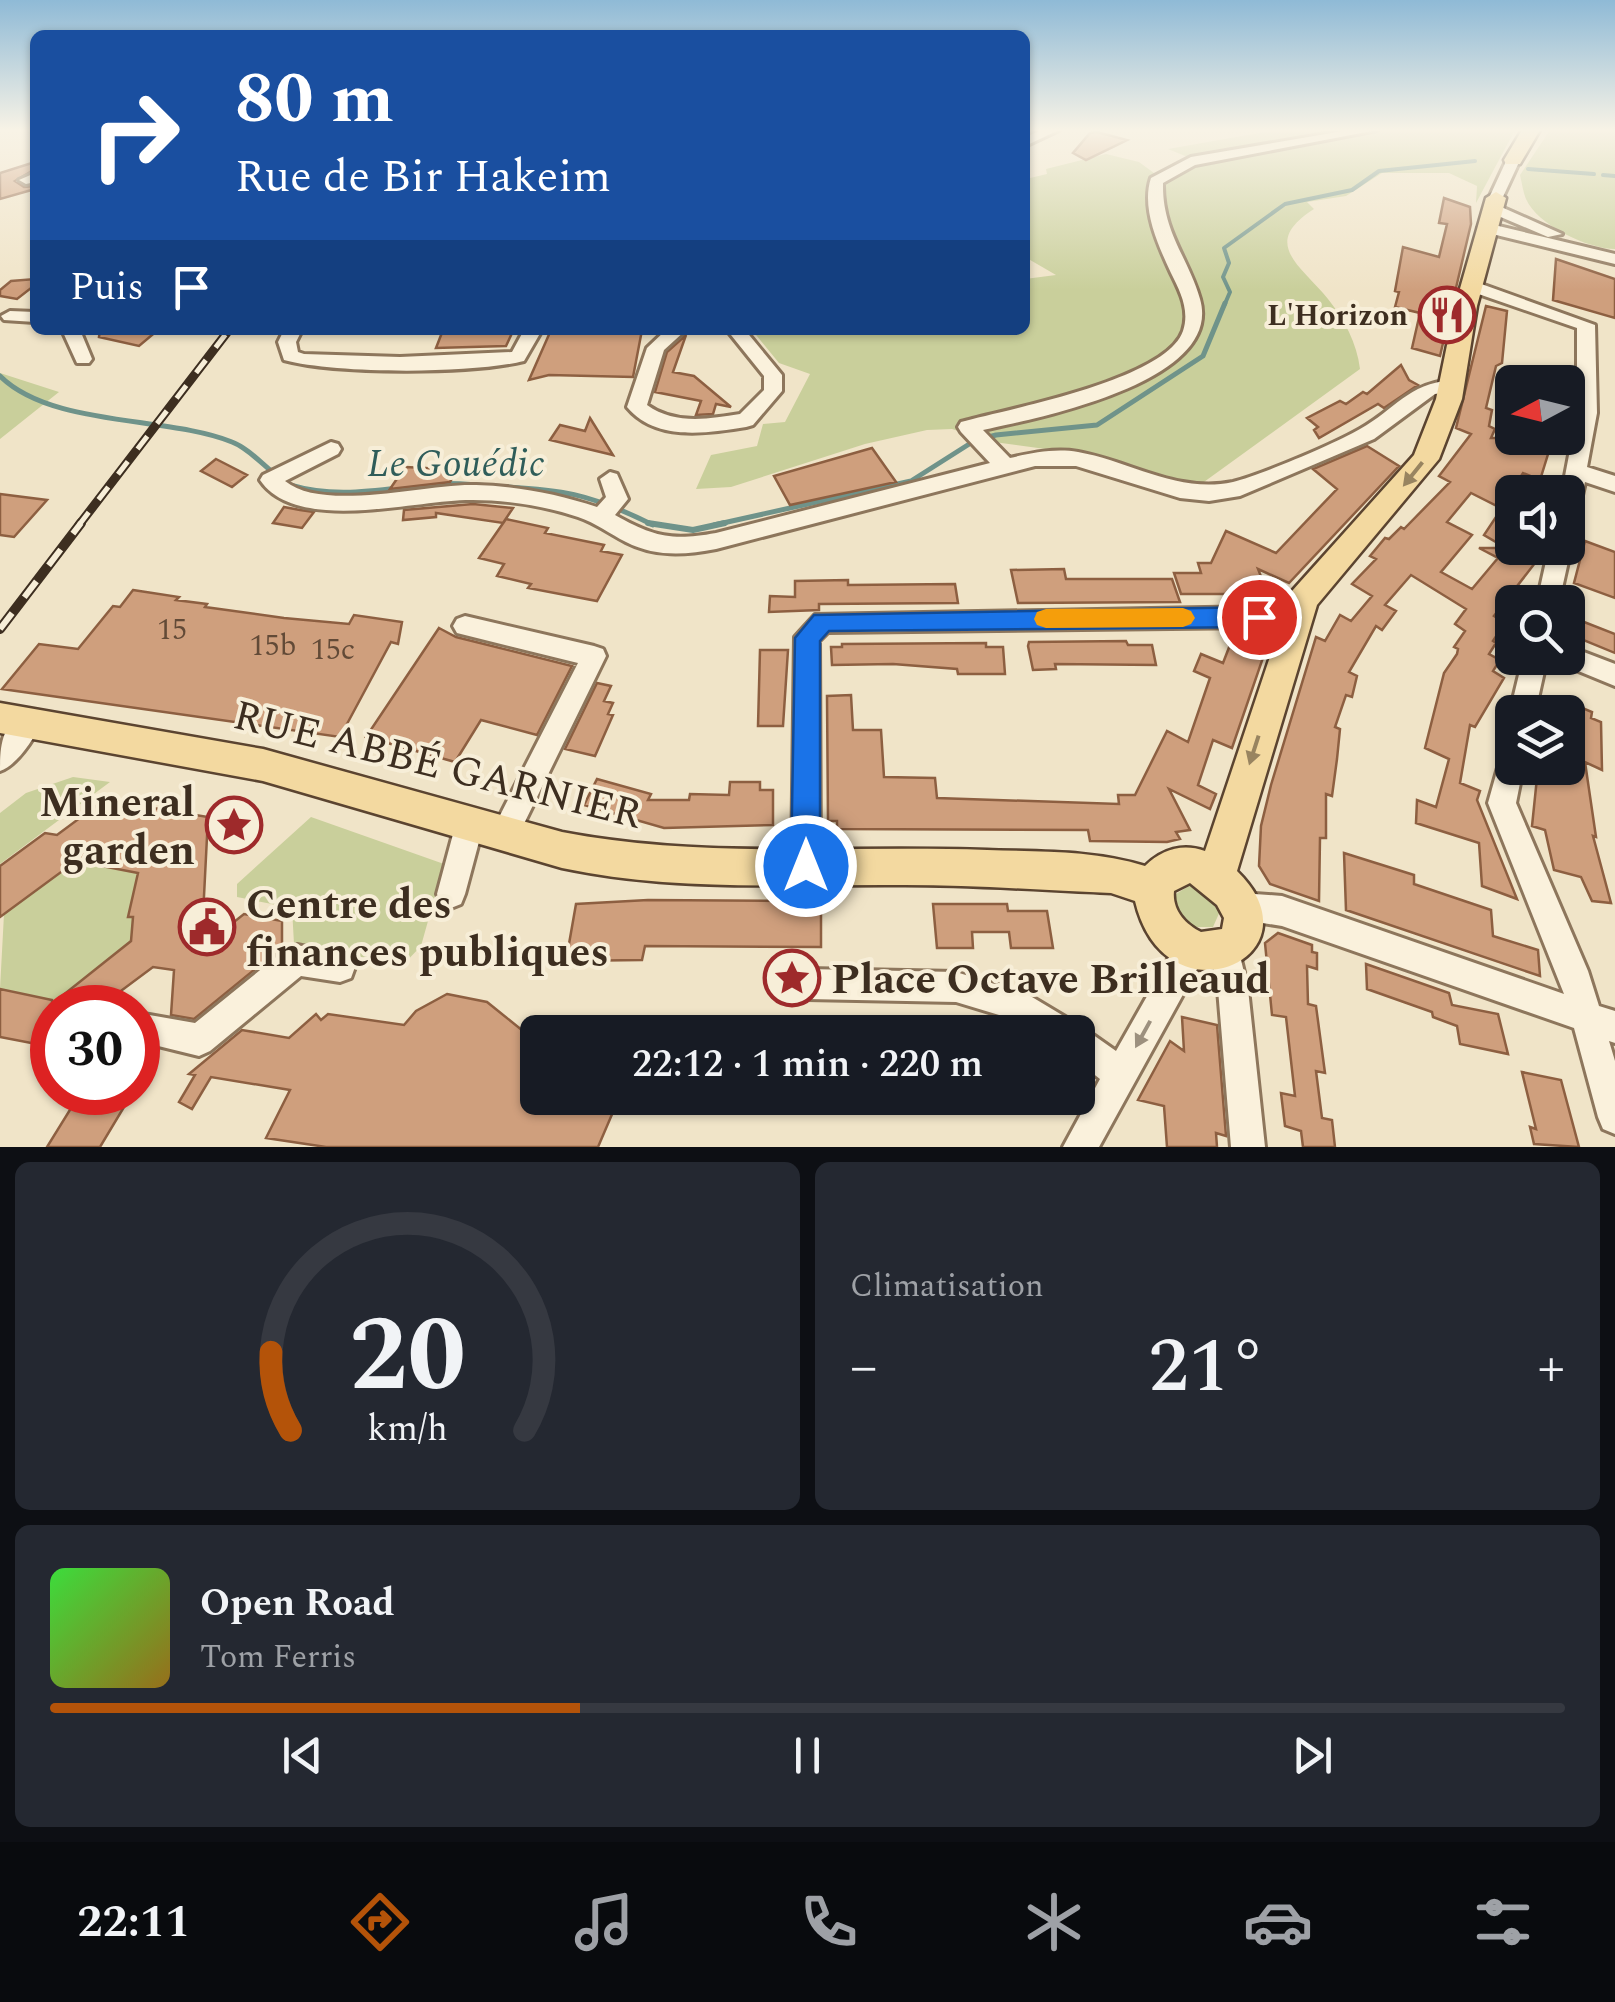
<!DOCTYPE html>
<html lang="fr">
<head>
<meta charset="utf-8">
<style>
  body { margin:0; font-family:Spectral,serif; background:#242831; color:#f1f3f6; height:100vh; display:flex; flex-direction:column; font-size:38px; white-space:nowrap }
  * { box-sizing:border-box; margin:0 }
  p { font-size:32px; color:#9ea1a6 }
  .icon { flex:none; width:55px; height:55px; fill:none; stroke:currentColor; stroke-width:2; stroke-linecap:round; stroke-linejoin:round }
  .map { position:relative; height:1147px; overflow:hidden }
  .drawer { display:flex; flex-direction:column; gap:15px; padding:15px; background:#0d0f14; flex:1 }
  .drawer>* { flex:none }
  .guide { position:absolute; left:30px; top:30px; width:1000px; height:305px; border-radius:15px; box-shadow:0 2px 8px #0004; background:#1a4fa0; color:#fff; overflow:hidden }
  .needle { width:65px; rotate:263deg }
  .fabs { position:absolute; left:1495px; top:365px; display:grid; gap:20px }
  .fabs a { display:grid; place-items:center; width:90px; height:90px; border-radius:15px; background:#171b24; box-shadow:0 2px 8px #0004; font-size:50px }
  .speed { position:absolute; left:30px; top:985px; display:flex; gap:20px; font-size:50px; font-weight:700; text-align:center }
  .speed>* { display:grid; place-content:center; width:130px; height:130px; border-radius:50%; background:#171b24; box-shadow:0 2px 8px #0004; line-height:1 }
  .speed .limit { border:15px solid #d22; background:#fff; color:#111 }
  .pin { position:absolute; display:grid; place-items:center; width:85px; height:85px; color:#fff; margin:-42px; border:5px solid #fff; border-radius:50%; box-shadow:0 2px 10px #0007 }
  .me { position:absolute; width:110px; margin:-55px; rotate:0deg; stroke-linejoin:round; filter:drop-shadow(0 0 8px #0008) }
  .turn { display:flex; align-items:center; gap:35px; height:210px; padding:0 40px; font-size:45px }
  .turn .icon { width:130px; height:130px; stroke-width:2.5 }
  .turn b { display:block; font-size:70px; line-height:85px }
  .then { display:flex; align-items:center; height:95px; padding:0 40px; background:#0003; gap:20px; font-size:38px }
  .big { font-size:75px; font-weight:600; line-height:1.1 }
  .drawer .card { flex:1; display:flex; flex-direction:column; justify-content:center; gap:15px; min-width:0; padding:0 35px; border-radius:15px; background:#242831 }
  .drawer .dial { align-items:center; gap:0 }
  .dial svg { height:260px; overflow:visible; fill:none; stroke:#363941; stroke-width:7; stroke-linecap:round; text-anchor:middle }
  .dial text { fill:#f1f3f6; stroke:none }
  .song { display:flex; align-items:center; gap:30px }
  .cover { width:120px; height:120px; border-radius:15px; background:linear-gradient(135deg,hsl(120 70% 55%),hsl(40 70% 35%)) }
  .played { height:10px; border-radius:5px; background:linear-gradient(90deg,#b45309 35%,#363941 35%) }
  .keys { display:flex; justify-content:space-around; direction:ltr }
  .heat { display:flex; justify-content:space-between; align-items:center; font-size:55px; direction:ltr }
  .drawer .tiles { flex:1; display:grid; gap:15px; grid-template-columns:1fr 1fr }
  .card:last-child { grid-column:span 2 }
  .trip { position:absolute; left:520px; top:1015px; width:575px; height:100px; border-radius:15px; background:#171b24; box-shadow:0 2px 8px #0004; font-weight:600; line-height:100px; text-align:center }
  .tabs { display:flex; height:160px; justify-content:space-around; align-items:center; background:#090b0e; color:#9ea1a6 }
  .tabs .icon { width:70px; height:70px }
  .tabs .active { color:#b45309 }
  .tabs b { font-size:45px; color:#f1f3f6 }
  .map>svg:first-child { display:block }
</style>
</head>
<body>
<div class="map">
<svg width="1615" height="1147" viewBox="0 0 1615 1147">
  <rect width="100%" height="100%" fill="#f0e4c8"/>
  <path fill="#c9cf9b" d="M1277,130H1515L1476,203L1477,186L1449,173H1382L1346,196L1307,202L1314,209C1259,244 1302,266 1328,299C1344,319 1357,343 1360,369L1197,487L1075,453L994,442L952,429L927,430L865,444L731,487L696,489L711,455L757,446L763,424L785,422L810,374L779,363L752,330H1025V279L1056,275L1025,257V191L1030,178L1047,174L1046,169L1106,154L1139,162L1158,176L1190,158L1168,149Z
    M1550,130H1615V249C1588,249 1537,225 1526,199C1523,192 1522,183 1520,175Z
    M0,373L59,392L0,439Z
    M73,777L110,782L0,864V813L26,793Z
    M311,817L444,864L421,946L403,965L294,944L292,908L237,897V884Z
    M76,861L138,873L128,916L133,917L131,941L57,1001L0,989L4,914Z
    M1192,884L1207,889L1221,909L1213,927H1192L1176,908V894Z"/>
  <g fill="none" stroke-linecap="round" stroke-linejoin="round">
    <path stroke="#6f938a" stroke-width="4" d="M1528,169L1594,174
      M1603,175L1615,176
      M1224,306L1230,292L1223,277L1229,263L1224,248L1285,204L1352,190L1379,171L1475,161"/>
    <path stroke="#6f938a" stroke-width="5" d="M0,376C51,427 168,416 232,442C248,448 263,465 276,475
      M290,485C340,500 385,488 436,484C453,482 472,485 490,486C561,489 589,493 653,525
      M714,525L911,481L974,441L996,435L1097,425L1203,356L1225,303"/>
    <path stroke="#6f938a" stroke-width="6" d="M648,523L693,530L725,523"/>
  </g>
  <path fill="#cf9f7d" stroke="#8d5f41" stroke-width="2.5" d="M1097,132L1127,140L1086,160L1073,153L1090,133Z
    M35,162V169L15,181L24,187L35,186V189L0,199V173Z
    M1444,198L1470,207L1471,224L1440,356L1412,348L1420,313L1395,307L1399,292L1395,291L1403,247L1439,257L1447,224L1439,223Z
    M1556,259L1615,279V318L1553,300Z
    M35,279V285L17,299L0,296V290L11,281Z
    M1486,306L1507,311L1502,363L1496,366L1486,408L1492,410L1489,426L1495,429L1491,438H1553L1540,480L1523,473L1501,508L1471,493L1447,522L1472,535L1441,572L1472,589L1498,558L1479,548H1506L1484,535L1512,493V548H1539L1535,563L1494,616L1505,623L1493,641L1496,643L1489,654L1500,660L1493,671L1504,678L1475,727L1470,725L1460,783L1480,791L1477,800L1517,899L1482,886L1479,843L1416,823L1417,800L1436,807L1449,759L1425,748L1444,673L1457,654L1458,649L1454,647L1465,631L1455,624L1466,609L1411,575L1385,605L1396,611L1382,630L1376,626L1349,672L1357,676L1352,697L1346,695L1335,727L1340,729L1337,759L1332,796L1326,794V838H1320L1319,901L1270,884L1259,866L1261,826L1271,785L1316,637L1325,641L1340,615L1351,621L1372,596L1352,584L1376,559L1370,556L1385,538L1389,539L1401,527L1404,529L1450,482L1439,476L1471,434L1456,428Z
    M100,330H158L139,346L99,337Z
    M443,330H487L513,331L506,346L436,348Z
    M551,330H642L633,377L549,375L529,380Z
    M686,335L673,372L694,376L731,407L716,404L713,414L696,415L701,401L655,392L667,352Z
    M1401,365L1409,380L1418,385L1384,408L1378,404L1319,438L1314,430L1318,427L1307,418L1340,401L1346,404L1363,392L1367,394Z
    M590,418L613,455L550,440L560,425L585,431Z
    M1367,446L1399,466L1289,583L1258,569L1268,594H1181L1174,573H1201L1198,563H1211L1226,531L1276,553L1337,489L1313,469Z
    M872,448L896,482L790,505L774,476Z
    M216,459L247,475L232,487L201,471Z
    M405,467L446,469L456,471L450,482L390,489Z
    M0,494L47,500L14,537L0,535Z
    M473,504L513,508L503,523L436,513V517L403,520L404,510Z
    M284,507L300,510L314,512L302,528L273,523Z
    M506,519L548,528L545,533L604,545L601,551L622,555L597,601L528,588L531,584L497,576L504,564L479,558Z
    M1585,541L1615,552V598L1574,583Z
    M1064,569L1066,579H1172L1180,602L1018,603L1011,570Z
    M848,580V585L955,584L958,603L819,604V610L769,612L770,596L795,597V581Z
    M133,590L179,597L176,600L207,604L205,607L284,618L349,624L354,615L402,622L398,644L391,642L340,737L2,689L39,644L78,649L113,606L120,607Z
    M1579,620L1615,634V653L1576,637Z
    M439,628L456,637L572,666L537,735L481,720L455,762L366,737Z
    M1235,632L1267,646L1232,748L1213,740L1198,785L1216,794L1210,809L1169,789L1190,830L1176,832L1180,839L1167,842L1090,841L1088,830L837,829V821H828L827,696L851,695L853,730H881L884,777L935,778L937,798L1119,804L1118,795H1135L1167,731L1188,742L1210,678L1194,671L1201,654L1223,663Z
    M1126,641L1128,645H1152L1156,665L1055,664L1056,669L1033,670L1028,646L1029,642Z
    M986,643V647H1003L1005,674H958L957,669L893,664L832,665L831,647H842V644Z
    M760,650H788L783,726H758Z
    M597,683L611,686L604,701L613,703L608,714L613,715L595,756L565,749Z
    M1568,702L1592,712L1591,718L1601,722L1602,770L1585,762L1596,837L1593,836L1611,903L1592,901L1581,877L1554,870L1545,830L1532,826L1538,768H1568Z
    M597,779L651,794L648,800H689L690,794L729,795L730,782H760V790H773V825L664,828L584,805Z
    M104,800L208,817L203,916L234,922L244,914L282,921V947L194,1019L171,1015L174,970L153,967L98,1008H52V1047L0,1037V989L52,1000V1004L131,941L133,917H128L138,873L76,861L0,917V866L45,833L57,835Z
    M1344,853L1414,875V884L1491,910L1493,936L1538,950L1540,976L1346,910Z
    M648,900L793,901V906L821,907V947L645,946L642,960L566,961L576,904Z
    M933,904H1007L1008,911H1047L1053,948H1011L1009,932H972L973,948H937Z
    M1278,933L1312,945V952L1317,953V969L1307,966L1308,1004L1316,1006L1325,1073L1316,1071L1322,1118L1332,1120L1335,1147H1303L1301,1131L1285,1126L1281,1093L1295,1096L1286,1017L1272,1015L1265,943Z
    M1366,964L1449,993L1452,1005L1498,1014L1508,1054L1460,1044L1457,1026L1433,1017L1432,1012L1367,989Z
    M447,994L487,1002L538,1043V1098H619L598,1147H326L266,1138L290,1090L211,1077L192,1109L179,1102L195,1075L189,1074L242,1030L289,1038L316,1014L321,1020L328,1014L404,1025L416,1011Z
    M1182,1017L1217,1025L1226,1136L1216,1133L1217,1147H1167L1164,1106L1138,1100L1170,1041L1184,1051Z
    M1522,1072L1561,1080L1579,1147L1534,1144L1530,1127L1536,1129Z
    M81,1092H133L100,1147H47Z"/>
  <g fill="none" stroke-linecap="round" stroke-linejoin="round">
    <g stroke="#8d765c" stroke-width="6">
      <path id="minor" d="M1042,130H1059L1025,146V137Z
        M1349,130H1377L1195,165L1163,183C1162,232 1188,257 1200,299C1224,382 1038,418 983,430L1010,458C1031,453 1055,448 1078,452C1130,461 1178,494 1233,482C1261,475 1334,444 1360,429C1396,409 1407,384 1452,380L1461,386L1459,390L1435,394L1374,439L1240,496L1209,501L1180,498L1076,466H1035L716,549C685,555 655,557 626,542C610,534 596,523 578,517C545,506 508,500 473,500C417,499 297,535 260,480L263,475L331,442L338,444L341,449L338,454L285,481C324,513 427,483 476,485C517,486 558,494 597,507L606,497L600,479L610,472L617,474L628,499L615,515C654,537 672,541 716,533L990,463L961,432L958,427L961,422C1008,409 1166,380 1183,331C1190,310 1180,291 1171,273C1158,245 1141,208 1151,178L1191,157Z
        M1508,157L1520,160L1501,201H1491L1489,198Z
        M35,173V182L26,184L19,180Z
        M1489,206H1499L1562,234L1548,237L1489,212Z
        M1486,223L1615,254V264L1480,231L1478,228Z
        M1473,281L1595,325L1597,413L1587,467L1615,476V492L1585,482L1576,522L1568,524V492H1562L1577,413V328L1467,290L1465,286Z
        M10,311L35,312V322L4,320L1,316Z
        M62,330H80L92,359L89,363H77Z
        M284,330H302L296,342L298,352L304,354L400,357L512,352L524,330H542L524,361C472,374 336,374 284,360L278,342Z
        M666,330H686L664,350L647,405C675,425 708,419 740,414L764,390V376L727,330H745L782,375V391L753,425L746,427C707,433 656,442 627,407L647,348Z
        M1568,542L1571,548L1559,602H1537L1549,548H1568Z
        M1259,607L1301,616L1305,623L1301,630L1293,633L1259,627L828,632L819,641L820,866L816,876L806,880L796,876L792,866L795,637L815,615Z
        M465,616L594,646L603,649L606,656L515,842L505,846L495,842L491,833L578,663L457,633L453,626L457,619Z
        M1568,646L1615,664V686L1559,663L1557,658H1568Z
        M1523,658H1547L1535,712H1512V717L1510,712Z
        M28,713L37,716L41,724C33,740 17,765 0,771C0,747 1,722 28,713Z
        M1512,746V768H1523L1516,803L1588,971L1599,1006L1615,1011V1043L1609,1041L1615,1061V1134L1603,1129L1598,1117L1574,1028L1282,926L1231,918L1226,908L1231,898L1241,893L1282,896L1564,994L1488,803L1503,750Z
        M470,810L480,814L484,823L465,894L461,904L451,908L441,904L437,894L456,823L460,814Z
        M1191,934L1202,938L1206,949L1202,960L1099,1147H1063L1100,1079L1078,1062V1032H1032L1009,1018L956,1002L807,999L796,995L792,984L796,973L807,969L956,972L1027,994L1072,1021L1075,1028L1089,1032L1116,1051L1180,938Z
        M1225,935L1236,939L1248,989L1265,1147H1231L1218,989L1210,950L1214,939Z
        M297,945L351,956L355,967L351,978L340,982L301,976L210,1051L199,1056L138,1041V1013L195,1023L286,949Z"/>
    </g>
    <g stroke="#5b4430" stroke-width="5">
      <path id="major" d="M1522,130H1540L1520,164H1506L1504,160Z
        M1496,192L1506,198L1477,306L1462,399L1439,459L1317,605L1237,871C1325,957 1165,1028 1135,901L1111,893C1042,890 973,885 905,885C790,884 675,892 562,868L263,781L0,733V703L263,749L562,832C702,859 845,845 987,850C1040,852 1094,850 1145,866C1162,849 1183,843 1205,851L1292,591L1414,455L1436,399L1455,306L1486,198ZM1190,883L1217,905L1224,918L1222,929L1201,932C1185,924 1172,910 1174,891Z"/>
    </g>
    <use href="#minor" fill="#faf1dc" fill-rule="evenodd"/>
    <use href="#major" fill="#f3d9a0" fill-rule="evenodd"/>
    <g stroke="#3d2e20" stroke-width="9">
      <path id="rail-far1" d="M79,525L229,330"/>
    </g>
    <g stroke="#3d2e20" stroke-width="10">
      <path id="rail" d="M0,629L81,523"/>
    </g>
    <use href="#rail-far1" stroke="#f7eed8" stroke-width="5" stroke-dasharray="16" stroke-linecap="butt"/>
    <use href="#rail" stroke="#f7eed8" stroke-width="6" stroke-dasharray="20" stroke-linecap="butt"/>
  </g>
  <defs><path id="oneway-solid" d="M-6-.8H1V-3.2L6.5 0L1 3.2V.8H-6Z" transform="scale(2.5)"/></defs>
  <g fill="#988460">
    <use href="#oneway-solid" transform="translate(1413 474) rotate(129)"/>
    <use href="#oneway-solid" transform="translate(1254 750) rotate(108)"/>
  </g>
  <use fill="#9c907e" href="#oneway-solid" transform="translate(1143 1034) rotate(119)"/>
  <linearGradient id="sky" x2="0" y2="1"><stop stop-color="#8fbad6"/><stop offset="0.45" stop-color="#f8f3e6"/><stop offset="1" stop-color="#f8f3e6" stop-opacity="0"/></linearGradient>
  <rect width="1615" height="290" fill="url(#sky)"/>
  <path fill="#1a73e8" stroke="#114b97" stroke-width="2.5" d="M1259,607L1267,610L1271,617L1267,624L1259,627L829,631L820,641V866L816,876L806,880L796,876L791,866L795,638L814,615Z"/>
  <path fill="#f59e0b" d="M1183,608L1191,611L1195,618L1191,624L1183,627L1046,628L1037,625L1034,619L1037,612L1046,609Z"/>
  <defs>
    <g id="restaurant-ring" transform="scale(2.875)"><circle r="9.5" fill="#f7eed8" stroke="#9e2a2b" stroke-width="1.5"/><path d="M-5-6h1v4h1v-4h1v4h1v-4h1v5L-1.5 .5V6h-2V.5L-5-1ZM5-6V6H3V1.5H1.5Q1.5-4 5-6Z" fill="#9e2a2b"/></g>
    <g id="sight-ring" transform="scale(2.875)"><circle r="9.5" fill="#f7eed8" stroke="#9e2a2b" stroke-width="1.5"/><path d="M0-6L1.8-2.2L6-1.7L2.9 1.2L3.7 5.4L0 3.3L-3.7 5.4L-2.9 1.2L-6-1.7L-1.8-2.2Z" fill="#9e2a2b"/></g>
    <g id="civic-ring" transform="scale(2.875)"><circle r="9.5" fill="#f7eed8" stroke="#9e2a2b" stroke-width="1.5"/><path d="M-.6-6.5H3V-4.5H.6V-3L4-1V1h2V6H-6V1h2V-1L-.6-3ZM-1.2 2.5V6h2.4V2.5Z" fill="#9e2a2b"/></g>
  </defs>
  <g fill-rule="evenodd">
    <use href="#restaurant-ring" x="1447" y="315"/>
    <use href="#sight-ring" x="234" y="825"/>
    <use href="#civic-ring" x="207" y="927"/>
    <use href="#sight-ring" x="792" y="978"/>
  </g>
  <g text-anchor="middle" stroke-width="8" stroke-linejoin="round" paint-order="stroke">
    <g font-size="30" font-weight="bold" fill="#3d2e20" stroke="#f7eed8" text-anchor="end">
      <text x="1408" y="325">L'Horizon</text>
    </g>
    <g font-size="30" fill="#624a37">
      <text x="172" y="639">15</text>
      <text x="273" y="655">15b</text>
      <text x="333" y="659">15c</text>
    </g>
    <g font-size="38" font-style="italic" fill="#2f5d5a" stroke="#f7eed8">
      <text x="456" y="476">Le Gouédic</text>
    </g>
    <g font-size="42" fill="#3d2e20" stroke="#f7eed8">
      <text transform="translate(438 763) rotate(14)" y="15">RUE ABBÉ GARNIER</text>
    </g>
    <g font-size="42" font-weight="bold" fill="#3d2e20" stroke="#f7eed8" text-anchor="start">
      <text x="195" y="816" text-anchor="end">Mineral<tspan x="195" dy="48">garden</tspan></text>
      <text x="246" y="918">Centre des<tspan x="246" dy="48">finances publiques</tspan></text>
      <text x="831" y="993">Place Octave Brilleaud</text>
    </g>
  </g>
</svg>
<div class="fabs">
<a><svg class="needle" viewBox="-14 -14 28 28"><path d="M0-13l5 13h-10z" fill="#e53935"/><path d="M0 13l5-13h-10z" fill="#9ea1a6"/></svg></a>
<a><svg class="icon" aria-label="sound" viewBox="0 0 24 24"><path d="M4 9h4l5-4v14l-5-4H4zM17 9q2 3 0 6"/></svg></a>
<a><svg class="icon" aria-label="search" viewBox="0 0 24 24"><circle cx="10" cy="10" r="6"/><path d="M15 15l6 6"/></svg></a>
<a><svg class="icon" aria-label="layers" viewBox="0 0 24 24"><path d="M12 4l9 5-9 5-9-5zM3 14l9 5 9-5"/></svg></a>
</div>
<div class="speed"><div class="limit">30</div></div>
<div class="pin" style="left:1259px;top:617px;background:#d93025"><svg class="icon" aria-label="arrive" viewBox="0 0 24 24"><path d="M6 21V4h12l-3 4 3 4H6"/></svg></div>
<svg class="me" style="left:806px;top:866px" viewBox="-20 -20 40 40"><circle r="17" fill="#1a73e8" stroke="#fff" stroke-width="3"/><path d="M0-11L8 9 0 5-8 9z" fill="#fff"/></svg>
<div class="trip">22:12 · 1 min · 220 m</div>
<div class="guide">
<div class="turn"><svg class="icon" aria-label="right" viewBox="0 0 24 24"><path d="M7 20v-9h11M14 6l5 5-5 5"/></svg><div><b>80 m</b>Rue de Bir Hakeim</div></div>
<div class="then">Puis<svg class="icon" aria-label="arrive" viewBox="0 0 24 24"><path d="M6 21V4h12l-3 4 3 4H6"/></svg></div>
</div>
</div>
<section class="drawer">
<div class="tiles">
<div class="card dial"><svg viewBox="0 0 100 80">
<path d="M14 69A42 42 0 1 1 86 69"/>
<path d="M14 69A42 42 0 0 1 8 45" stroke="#b45309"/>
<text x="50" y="56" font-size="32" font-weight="700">20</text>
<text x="50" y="72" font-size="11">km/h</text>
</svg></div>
<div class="card"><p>Climatisation</p>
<div class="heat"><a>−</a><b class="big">21°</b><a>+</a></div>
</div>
<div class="card">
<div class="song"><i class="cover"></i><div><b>Open Road</b><p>Tom Ferris</p></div></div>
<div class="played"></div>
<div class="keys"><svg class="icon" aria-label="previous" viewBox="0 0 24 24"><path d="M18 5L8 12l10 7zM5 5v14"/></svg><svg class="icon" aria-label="pause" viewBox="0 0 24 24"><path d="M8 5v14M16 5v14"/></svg><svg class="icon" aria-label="next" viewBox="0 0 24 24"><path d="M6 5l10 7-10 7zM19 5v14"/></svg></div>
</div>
</div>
</section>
<nav class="tabs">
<b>22:11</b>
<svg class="icon active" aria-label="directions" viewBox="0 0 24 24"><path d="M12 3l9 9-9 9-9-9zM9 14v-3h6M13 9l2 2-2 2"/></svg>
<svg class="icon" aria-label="music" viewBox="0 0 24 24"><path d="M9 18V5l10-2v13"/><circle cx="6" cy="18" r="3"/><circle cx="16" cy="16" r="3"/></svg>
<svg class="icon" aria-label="phone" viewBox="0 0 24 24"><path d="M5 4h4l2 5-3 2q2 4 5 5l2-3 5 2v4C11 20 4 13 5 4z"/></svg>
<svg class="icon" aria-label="climate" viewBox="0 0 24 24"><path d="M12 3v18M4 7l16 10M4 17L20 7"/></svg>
<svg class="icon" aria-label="car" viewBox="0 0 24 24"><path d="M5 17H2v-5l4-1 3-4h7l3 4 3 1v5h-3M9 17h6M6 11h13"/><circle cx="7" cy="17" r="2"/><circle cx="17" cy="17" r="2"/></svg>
<svg class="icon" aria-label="filters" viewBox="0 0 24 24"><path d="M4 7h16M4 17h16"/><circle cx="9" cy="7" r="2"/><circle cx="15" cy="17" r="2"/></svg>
</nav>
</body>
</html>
